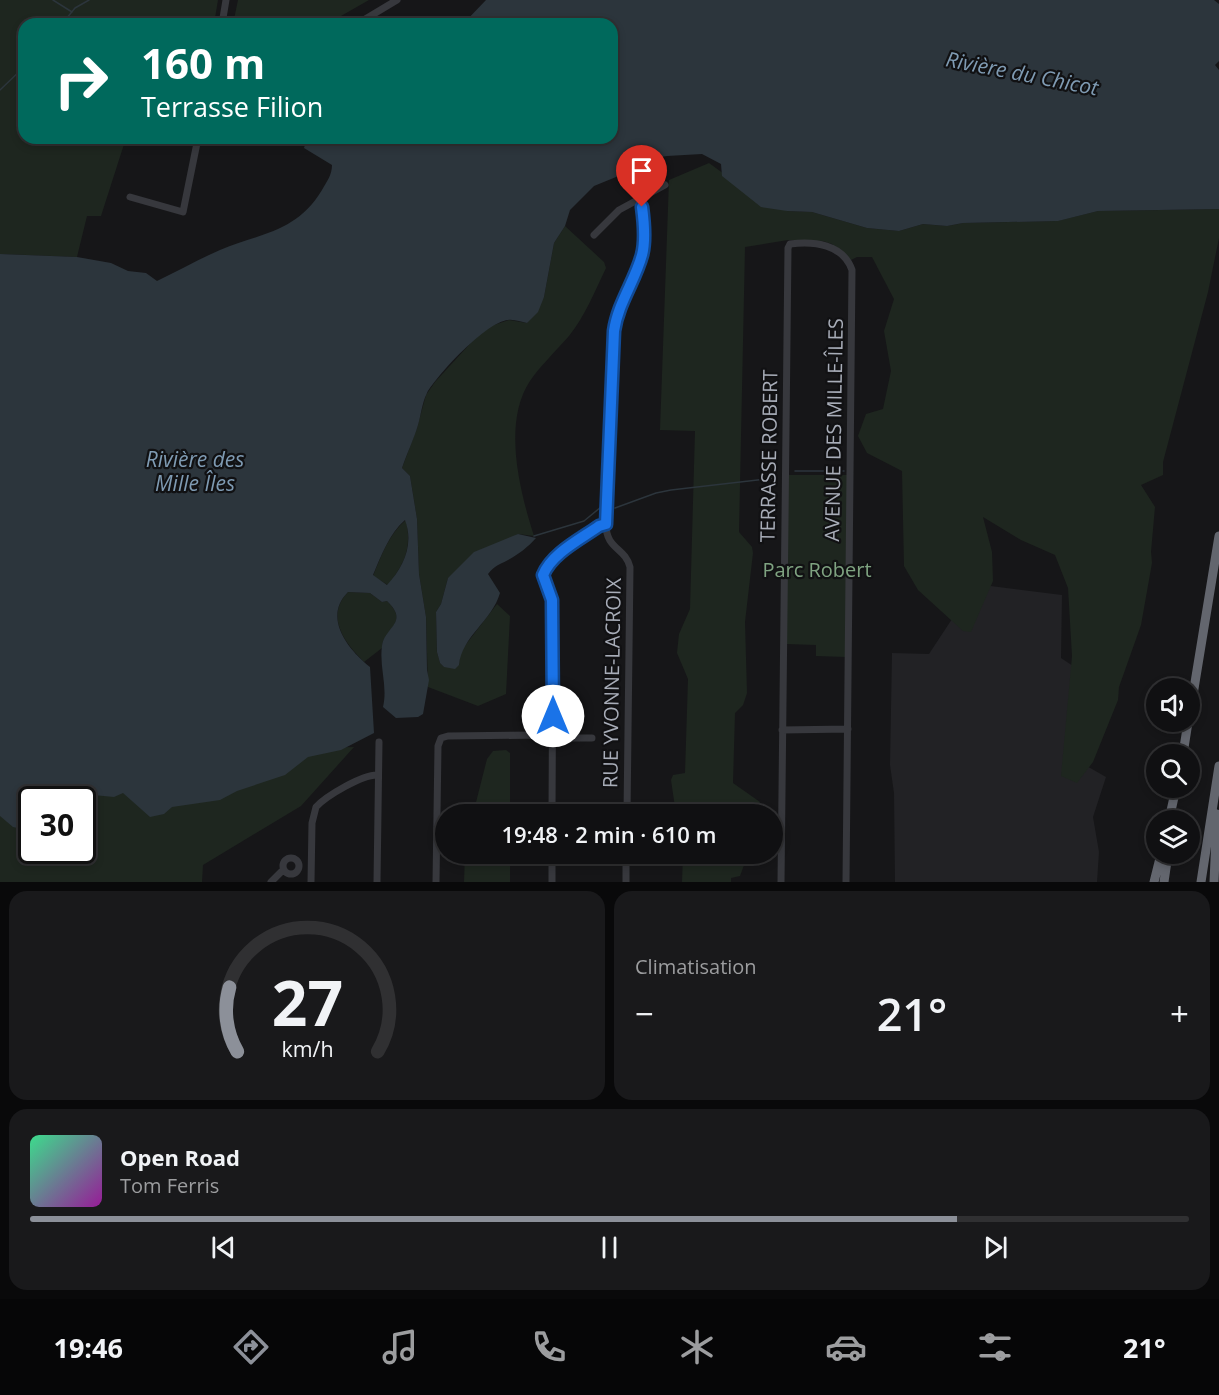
<!DOCTYPE html>
<html lang="fr">
<head>
<meta charset="utf-8">
<style>
  body { margin:0; font-family:"Open Sans",sans-serif; background:#19191b; color:#f1f3f6; height:100vh; display:flex; flex-direction:column; font-size:22px; white-space:nowrap }
  * { box-sizing:border-box; margin:0 }
  p { font-size:20px; color:#9c9d9f }
  .icon { flex:none; width:33px; height:33px; fill:none; stroke:currentColor; stroke-width:2; stroke-linecap:round; stroke-linejoin:round }
  .map { position:relative; height:882px; overflow:hidden }
  .sheet { display:flex; flex-direction:column; gap:9px; padding:9px; background:#09090a; flex:1 }
  .sheet>* { flex:none }
  .banner { position:absolute; left:18px; top:18px; width:600px; height:126px; border-radius:18px; box-shadow:0 3px 9px #0003,0 0 0 2px #303032; background:#00695c; color:#fff; overflow:hidden }
  .controls { position:absolute; left:1146px; top:678px; display:grid; gap:12px }
  .controls a { display:grid; place-items:center; width:54px; height:54px; border-radius:50%; background:#101012; box-shadow:0 3px 9px #0003,0 0 0 2px #303032; font-size:30px }
  .speed { position:absolute; left:18px; top:786px; display:flex; gap:12px; font-size:30px; font-weight:700; text-align:center }
  .speed>* { display:grid; place-content:center; width:78px; height:78px; border-radius:50%; background:#101012; box-shadow:0 3px 9px #0003,0 0 0 2px #303032; line-height:1 }
  .speed .limit { border:3px solid #111; border-radius:9px; background:#fff; color:#111 }
  .pin { position:absolute; display:grid; place-items:center; width:51px; height:51px; color:#fff; margin:-62px -26px; border-radius:50% 50% 50% 0; rotate:-45deg; box-shadow:0 0 6px #0007 }
  .pin .icon { rotate:45deg }
  .me { position:absolute; width:66px; margin:-33px; rotate:0deg; stroke-linejoin:round; filter:drop-shadow(0 0 4px #0008) }
  .turn { display:flex; align-items:center; gap:21px; height:126px; padding:0 24px; font-size:27px }
  .turn .icon { width:78px; height:78px; stroke-width:2.5 }
  .turn b { display:block; font-size:42px; line-height:51px }
  .big { font-size:45px; font-weight:600; line-height:1.1 }
  .sheet .tile { flex:1; display:flex; flex-direction:column; justify-content:center; gap:9px; min-width:0; padding:0 21px; border-radius:18px; background:#19191b }
  .sheet .dial { align-items:center; gap:0 }
  .dial svg { height:156px; overflow:visible; fill:none; stroke:#303032; stroke-width:7; stroke-linecap:round; text-anchor:middle }
  .dial text { fill:#f1f3f6; stroke:none }
  .song { display:flex; align-items:center; gap:18px }
  .cover { width:72px; height:72px; border-radius:9px; background:linear-gradient(135deg,hsl(150 70% 55%),hsl(300 70% 35%)) }
  .played { height:6px; border-radius:3px; background:linear-gradient(90deg,#8c9099 80%,#303032 80%) }
  .keys { display:flex; justify-content:space-around; direction:ltr }
  .heat { display:flex; justify-content:space-between; align-items:center; font-size:33px; direction:ltr }
  .sheet .tiles { flex:1; display:grid; gap:9px; grid-template-columns:1fr 1fr }
  .tile:last-child { grid-column:span 2 }
  .trip { position:absolute; left:435px; top:804px; width:348px; height:60px; border-radius:30px; background:#101012; box-shadow:0 3px 9px #0003,0 0 0 2px #303032; font-weight:600; line-height:60px; text-align:center }
  .dock { display:flex; height:96px; justify-content:space-around; align-items:center; background:#060607; color:#9c9d9f }
  .dock .icon { width:42px; height:42px }
  .dock .active { color:#8c9099 }
  .dock b { font-size:27px; color:#f1f3f6 }
  .map>svg:first-child { display:block }
</style>
</head>
<body>
<div class="map">
<svg width="1219" height="882" viewBox="0 0 1219 882">
  <rect width="100%" height="100%" fill="#161618"/>
  <path fill="#222225" d="M975,584L1062,595L1061,658L1088,676L1085,765L1106,777L1093,817L1099,852L1097,882H895L894,793L890,765L892,653L929,654Z"/>
  <path fill="#1e261f" d="M0,0H218L214,24H24V138H126L101,216H87L77,257L0,254Z
    M238,0H369L327,24H233Z
    M709,163L746,190L787,211L812,212L867,228L899,231L923,224L947,226L963,223L1057,221L1098,211L1219,209V238L1208,292L1163,462V475L1141,485L1155,507L1151,552L1152,563L1141,625L1119,687L1118,700L1093,762L1077,783L1061,776L1072,656L1068,588L1055,555L1021,540L983,517L992,552L993,581L971,632L963,631L918,590L904,566L902,471L867,453L858,436L866,414L883,409L891,371L884,331L894,299L872,257H857L851,260L832,244L823,241L788,240L745,247L739,532L752,547L753,553L745,622L747,693L743,705L735,713L733,783L760,802L753,814H676L671,780L673,775L685,773L688,679L677,653L679,634L690,609L695,431L660,430L669,180Z
    M565,226L604,262L606,268C595,291 585,316 569,336C556,351 541,365 530,381C502,423 520,492 534,536L518,534L448,578L441,604L436,612L437,652L440,663L444,667L459,665L460,652L497,604L510,616L506,694L478,706L428,687L426,617L419,574L417,519L410,476L402,468L417,428L426,395L435,382L479,334L491,326L509,320L527,323L544,297L554,243Z
    M787,475H848L846,657L816,656V645L786,644Z
    M406,520C412,548 405,563 388,585L373,576C381,556 389,534 406,520Z
    M348,592L370,593L382,602L387,601C411,624 382,629 382,648L364,662C346,644 324,617 348,592Z
    M354,747L301,806L203,865L202,882H0V807L31,812L32,850H82V800L51,799L312,748Z
    M506,750L510,753V814H473L487,759L493,751Z
    M465,854H510V882H464Z
    M683,854H748L740,876L731,878V882H682Z"/>
  <path fill="#2c353c" fill-rule="evenodd" d="M486,0H1214L1219,4V61L1215,65L1219,70V209L1098,211L1058,221L963,223L947,226L923,224L899,231L867,228L812,212L787,211L761,207L722,176L721,164L702,154L667,156L649,159L638,168L594,186L570,210L565,226L554,243L544,297L538,312L527,323C521,322 514,319 508,320C486,322 438,374 427,393C422,403 421,415 418,425C414,439 407,453 402,468L410,476L417,519L419,574L426,617L427,670L429,680L423,714L418,717L396,718L383,707C388,686 379,667 382,646C384,627 410,623 387,601L382,602L370,593L348,592C322,618 349,650 370,667L374,733L341,750L308,757L285,775L237,791L220,800L172,807L164,814L150,817L123,793L114,797L83,794L79,799L32,800L31,831L13,827L0,816V254L77,257L111,263L128,271L146,273L157,281C178,271 199,259 220,250C261,233 297,232 322,190C327,181 332,175 332,165L304,148L307,138H612V24H463ZM405,520C414,544 404,567 387,585L373,575C381,556 389,534 405,520Z
    M518,534L536,538C528,547 519,554 508,560C499,565 495,565 488,574L500,593C492,621 462,636 459,665L455,669L444,667L440,663L437,652L436,612L441,604L448,578L474,552Z"/>
  <g fill="none" stroke-linecap="round" stroke-linejoin="round">
    <path stroke="#2c353c" stroke-width="1.5" d="M53,0L72,12
      M62,24L75,8L89,0
      M0,90L24,67
      M795,471H844
      M615,508L656,493L671,490L774,478
      M534,536L584,521L601,507"/>
    <path stroke="#37383d" stroke-width="7" d="M222,24L226,0
      M357,24L397,0
      M130,197L183,212L198,138
      M594,235L619,210L665,185
      M782,730L848,729
      M552,814L553,610L551,595L544,575C551,553 581,539 599,526L606,524
      M627,814L630,567C625,547 606,550 606,524L614,338C620,283 658,257 639,198
      M283 866a8 8 0 1 1 16 0a8 8 0 1 1-16 0Z
      M271,882L283,870
      M311,882L312,823L316,807C326,796 363,774 378,775
      M377,882L379,742
      M436,882L438,746L441,738L448,736L544,735L558,738H592
      M552,882V854
      M626,882V854
      M781,882L788,248L790,244C814,241 843,244 852,270L846,882"/>
    <path stroke="#63666e" stroke-width="9" d="M1190,713L1219,536
      M1183,754L1188,722
      M1169,820L1176,788
      M1154,882L1161,854
      M1164,882L1168,854
      M1201,882L1219,766
      M1214,882L1217,814"/>
  </g>
  <g fill="none" stroke-linecap="round" stroke-linejoin="round">
    <g stroke="#114b97" stroke-width="15">
      <path id="route" d="M553,716L552,600L543,575C552,553 581,539 599,526L606,524L614,331C618,303 635,281 642,255C646,240 644,222 642,207"/>
    </g>
    <use href="#route" stroke="#1a73e8" stroke-width="10"/>
  </g>
  <g text-anchor="middle" stroke-width="4.5" stroke-linejoin="round" paint-order="stroke">
    <g font-size="20" fill="#a8adb8" stroke="#111113">
      <text transform="translate(834 430) rotate(-89)" y="7">AVENUE DES MILLE-ÎLES</text>
      <text transform="translate(769 456) rotate(-89)" y="7">TERRASSE ROBERT</text>
      <text transform="translate(612 683) rotate(-89)" y="7">RUE YVONNE-LACROIX</text>
    </g>
    <g font-size="20" fill="#7fa381" stroke="#111113">
      <text x="817" y="577">Parc Robert</text>
    </g>
    <g font-size="21" font-style="italic" fill="#7f9bb3" stroke="#111113">
      <text transform="translate(1022 74) rotate(11)" y="7">Rivière du Chicot</text>
      <text x="195" y="467">Rivière des<tspan x="195" dy="24">Mille Îles</tspan></text>
    </g>
  </g>
</svg>
<div class="controls">
<a><svg class="icon" aria-label="sound" viewBox="0 0 24 24"><path d="M4 9h4l5-4v14l-5-4H4zM17 9q2 3 0 6"/></svg></a>
<a><svg class="icon" aria-label="search" viewBox="0 0 24 24"><circle cx="10" cy="10" r="6"/><path d="M15 15l6 6"/></svg></a>
<a><svg class="icon" aria-label="layers" viewBox="0 0 24 24"><path d="M12 4l9 5-9 5-9-5zM3 14l9 5 9-5"/></svg></a>
</div>
<div class="speed"><div class="limit">30</div></div>
<div class="pin" style="left:642px;top:207px;background:#d93025"><svg class="icon" aria-label="arrive" viewBox="0 0 24 24"><path d="M6 21V4h12l-3 4 3 4H6"/></svg></div>
<svg class="me" style="left:553px;top:716px" viewBox="-20 -20 40 40"><circle r="19" fill="#fff"/><path d="M0-13L10 11 0 6-10 11z" fill="#1a73e8"/></svg>
<div class="trip">19:48 · 2 min · 610 m</div>
<div class="banner">
<div class="turn"><svg class="icon" aria-label="right" viewBox="0 0 24 24"><path d="M7 20v-9h11M14 6l5 5-5 5"/></svg><div><b>160 m</b>Terrasse Filion</div></div>
</div>
</div>
<section class="sheet">
<div class="tiles">
<div class="tile dial"><svg viewBox="0 0 100 80">
<path d="M14 69A42 42 0 1 1 86 69"/>
<path d="M14 69A42 42 0 0 1 10 36" stroke="#8c9099"/>
<text x="50" y="56" font-size="32" font-weight="700">27</text>
<text x="50" y="72" font-size="11">km/h</text>
</svg></div>
<div class="tile"><p>Climatisation</p>
<div class="heat"><a>−</a><b class="big">21°</b><a>+</a></div>
</div>
<div class="tile">
<div class="song"><i class="cover"></i><div><b>Open Road</b><p>Tom Ferris</p></div></div>
<div class="played"></div>
<div class="keys"><svg class="icon" aria-label="previous" viewBox="0 0 24 24"><path d="M18 5L8 12l10 7zM5 5v14"/></svg><svg class="icon" aria-label="pause" viewBox="0 0 24 24"><path d="M8 5v14M16 5v14"/></svg><svg class="icon" aria-label="next" viewBox="0 0 24 24"><path d="M6 5l10 7-10 7zM19 5v14"/></svg></div>
</div>
</div>
</section>
<nav class="dock">
<b>19:46</b>
<svg class="icon active" aria-label="directions" viewBox="0 0 24 24"><path d="M12 3l9 9-9 9-9-9zM9 14v-3h6M13 9l2 2-2 2"/></svg>
<svg class="icon" aria-label="music" viewBox="0 0 24 24"><path d="M9 18V5l10-2v13"/><circle cx="6" cy="18" r="3"/><circle cx="16" cy="16" r="3"/></svg>
<svg class="icon" aria-label="phone" viewBox="0 0 24 24"><path d="M5 4h4l2 5-3 2q2 4 5 5l2-3 5 2v4C11 20 4 13 5 4z"/></svg>
<svg class="icon" aria-label="climate" viewBox="0 0 24 24"><path d="M12 3v18M4 7l16 10M4 17L20 7"/></svg>
<svg class="icon" aria-label="car" viewBox="0 0 24 24"><path d="M5 17H2v-5l4-1 3-4h7l3 4 3 1v5h-3M9 17h6M6 11h13"/><circle cx="7" cy="17" r="2"/><circle cx="17" cy="17" r="2"/></svg>
<svg class="icon" aria-label="filters" viewBox="0 0 24 24"><path d="M4 7h16M4 17h16"/><circle cx="9" cy="7" r="2"/><circle cx="15" cy="17" r="2"/></svg>
<b>21°</b>
</nav>
</body>
</html>
